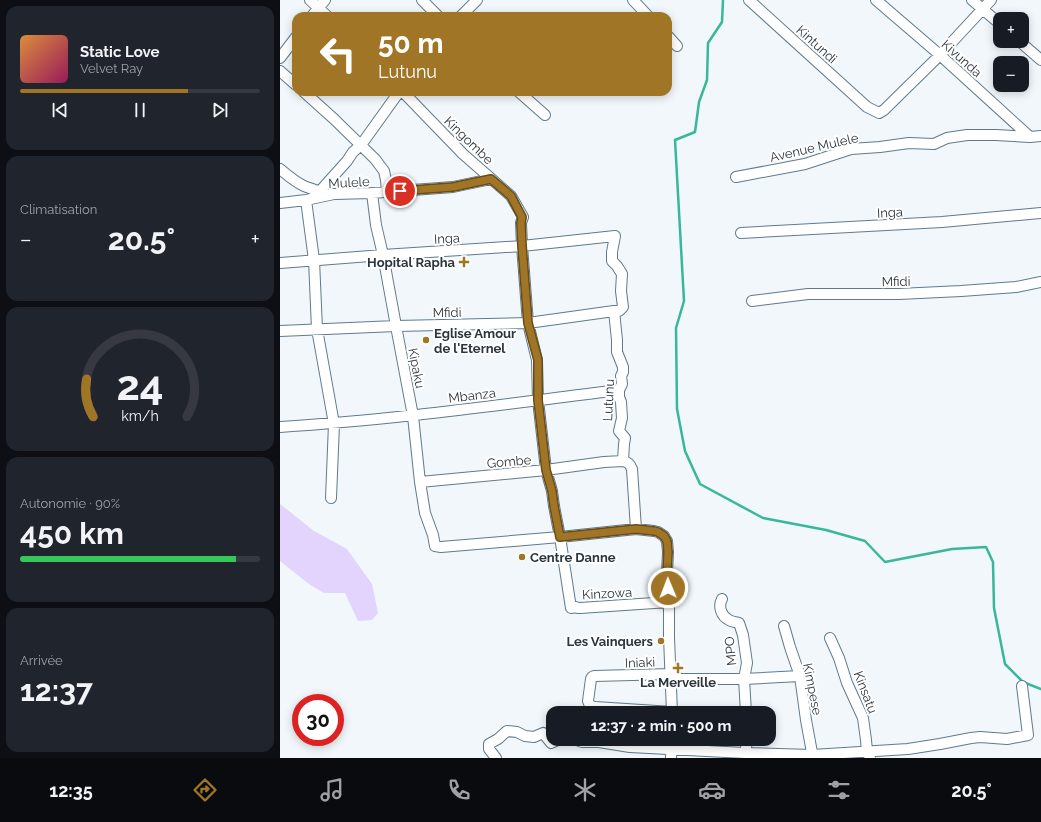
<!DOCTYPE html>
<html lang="fr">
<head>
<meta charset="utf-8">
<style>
  body { margin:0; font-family:Raleway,sans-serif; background:#20242c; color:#f1f3f6; height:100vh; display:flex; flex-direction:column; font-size:15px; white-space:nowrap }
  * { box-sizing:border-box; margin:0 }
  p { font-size:13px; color:#9ea1a6 }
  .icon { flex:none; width:22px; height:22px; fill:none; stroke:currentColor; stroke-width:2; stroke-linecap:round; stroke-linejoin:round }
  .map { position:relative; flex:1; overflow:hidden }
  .details { display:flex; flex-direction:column; gap:6px; padding:6px; background:#0d0f14; width:280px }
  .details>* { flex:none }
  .top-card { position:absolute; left:12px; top:12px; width:380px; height:84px; border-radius:12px; box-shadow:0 2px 10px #0003; background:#a17526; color:#fff; overflow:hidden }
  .tools { position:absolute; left:713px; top:12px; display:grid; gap:8px }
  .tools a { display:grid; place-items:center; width:36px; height:36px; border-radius:8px; background:#171b24; box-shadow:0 2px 10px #0003; font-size:20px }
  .speed { position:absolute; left:12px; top:694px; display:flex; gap:8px; font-size:20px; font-weight:700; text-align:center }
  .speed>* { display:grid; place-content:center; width:52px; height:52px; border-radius:50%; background:#171b24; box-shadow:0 2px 10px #0003; line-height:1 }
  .speed .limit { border:6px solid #d22; background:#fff; color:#111 }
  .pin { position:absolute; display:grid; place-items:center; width:34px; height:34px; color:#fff; margin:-17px; border:2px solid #fff; border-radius:50%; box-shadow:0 1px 4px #0007 }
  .me { position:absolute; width:44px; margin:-22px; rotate:359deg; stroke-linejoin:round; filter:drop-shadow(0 0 3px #0008) }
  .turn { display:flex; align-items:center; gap:14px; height:84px; padding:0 20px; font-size:18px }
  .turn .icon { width:52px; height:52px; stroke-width:2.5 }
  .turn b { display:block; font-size:28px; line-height:34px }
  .big { font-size:30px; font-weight:700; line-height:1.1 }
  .details .widget { flex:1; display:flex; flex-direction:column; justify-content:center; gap:6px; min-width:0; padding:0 14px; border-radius:12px; background:#20242c }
  .details .dial { align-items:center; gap:0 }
  .dial svg { height:104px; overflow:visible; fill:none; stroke:#363941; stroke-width:7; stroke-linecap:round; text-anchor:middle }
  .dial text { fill:#f1f3f6; stroke:none }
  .song { display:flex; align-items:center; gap:12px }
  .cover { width:48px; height:48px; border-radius:6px; background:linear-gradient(135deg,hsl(30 70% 55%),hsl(330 70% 35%)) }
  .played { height:4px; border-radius:2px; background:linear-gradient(90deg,#a17526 70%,#363941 70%) }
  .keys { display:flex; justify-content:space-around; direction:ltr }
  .heat { display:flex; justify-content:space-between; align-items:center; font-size:22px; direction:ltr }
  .charge { height:6px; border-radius:3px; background:linear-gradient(90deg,#34c759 90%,#363941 0) }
  .trip { position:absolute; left:266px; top:706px; width:230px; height:40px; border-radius:12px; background:#171b24; box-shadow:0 2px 10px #0003; font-weight:700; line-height:40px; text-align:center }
  .tab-bar { display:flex; height:64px; justify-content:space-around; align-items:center; background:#090b0e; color:#9ea1a6 }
  .tab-bar .icon { width:28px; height:28px }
  .tab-bar .on { color:#a17526 }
  .tab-bar b { font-size:18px; color:#f1f3f6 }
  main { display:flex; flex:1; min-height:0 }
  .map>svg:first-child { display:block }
</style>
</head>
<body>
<main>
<section class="details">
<div class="widget">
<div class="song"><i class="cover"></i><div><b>Static Love</b><p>Velvet Ray</p></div></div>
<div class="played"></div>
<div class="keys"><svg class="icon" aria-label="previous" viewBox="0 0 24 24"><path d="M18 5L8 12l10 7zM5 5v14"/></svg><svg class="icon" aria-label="pause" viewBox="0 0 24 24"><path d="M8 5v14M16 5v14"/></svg><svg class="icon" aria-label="next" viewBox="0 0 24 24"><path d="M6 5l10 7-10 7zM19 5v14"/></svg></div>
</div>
<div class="widget"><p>Climatisation</p>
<div class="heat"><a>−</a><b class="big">20.5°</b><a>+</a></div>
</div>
<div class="widget dial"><svg viewBox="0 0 100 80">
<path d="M14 69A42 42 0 1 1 86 69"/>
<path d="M14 69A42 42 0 0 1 9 40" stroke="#a17526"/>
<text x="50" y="56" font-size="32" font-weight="700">24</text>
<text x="50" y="72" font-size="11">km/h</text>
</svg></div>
<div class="widget"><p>Autonomie · 90%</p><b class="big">450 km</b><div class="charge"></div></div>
<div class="widget"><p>Arrivée</p><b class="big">12:37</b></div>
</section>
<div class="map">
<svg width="761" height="758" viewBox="0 0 761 758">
  <rect width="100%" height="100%" fill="#f1f7fb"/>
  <path fill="#e2d4fc" d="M0,504L34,531L67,549L92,584L98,613L92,620L78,621L65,593H44L29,584L0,561Z"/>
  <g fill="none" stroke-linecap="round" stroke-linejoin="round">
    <path stroke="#38b799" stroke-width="2.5" d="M443,0L442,22L428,43L427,80L419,102L415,132L395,140L404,301L396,328L397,409L405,451L420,484L483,518L546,530L585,541L605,562L672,549L706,547L713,562L714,608L725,664L743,682L761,689"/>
    <g stroke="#607a8b" stroke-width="12">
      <path id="minor" d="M30,0L47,16
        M142,0L158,16
        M353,0L368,16
        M469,0L587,107L599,113L604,110L660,55L711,0
        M596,0L660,55L750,137
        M692,0L720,24
        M32,16L45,0
        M181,16L197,0
        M388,36L397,46
        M739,41L761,60
        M0,58L16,37
        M0,71L16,85
        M24,92L54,119L95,159L104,171L106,180L107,192
        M123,92L183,154L231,196L243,217L241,223L242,246L248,323L257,360L258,400L266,470L272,491L274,506L280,537L291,608L296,607L297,608H300L389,602
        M239,92L265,115
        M0,169C7,175 15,182 24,186C31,189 38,190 45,194
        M456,177L525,164L571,149L600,147L629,143L654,144L667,138L687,135H716L750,137L761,136
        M40,191L67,161L73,152L81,145L119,92
        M92,193L96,225L103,255L116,326L133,416L140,482L145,513L153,535L155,546L161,547L280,537L356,529
        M26,200L34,260L37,329L54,424L51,498
        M0,203L26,200L54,194L92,193L173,187L211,179
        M461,233L662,222L761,213
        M0,263L103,255L242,246L335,236L332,252V261L337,266L342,274L341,291L343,307L339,311H334L337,340V352L343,367V372L341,376L342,384L339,390V397L341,402L342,418L339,431L345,438L344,444L343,461C348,462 350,464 352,469L356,529L374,531L378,532L384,536L387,541L388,552L387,573L389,602V637L392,713
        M472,301L528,294H619L681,291L736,287L761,282
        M0,331L116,326L248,323L334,311
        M0,427C113,420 226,404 339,390
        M140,482L266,470L324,462L343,461
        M442,599C438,606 441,616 449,620C452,622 456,622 459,623L463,635L467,663L464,679L466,713
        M504,626L510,647L520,676L526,720L533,758
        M550,638L559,658L567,683L583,718L586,740L587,751L590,758
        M392,712L315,707C311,706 309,705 308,701L311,679L312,677L314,676L391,674L400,679H464L520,676
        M294,739L302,742H319L350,747L465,753L532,755L628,749L660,744L691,738L700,737L727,739L748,735L742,686
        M216,758L209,749V744L218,739L227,731L237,732L245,736L254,737L263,733L271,743L280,739
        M391,758L392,739
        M465,758L467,739"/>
    </g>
    <use href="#minor" stroke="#fff" stroke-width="10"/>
  </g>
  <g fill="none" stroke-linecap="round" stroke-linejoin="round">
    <g stroke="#694c19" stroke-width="10">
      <path id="route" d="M120,191L173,187L211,179L231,196L242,217L241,223L242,246L248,323L258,360V400L266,470L272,491L274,506L280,537L356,529L374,531L378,532L384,536L387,541L388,552L387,573L388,588"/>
    </g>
    <use href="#route" stroke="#a17526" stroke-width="7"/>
  </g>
  <g fill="#a17526" stroke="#fff" stroke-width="1.5">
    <path d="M182 256h4v4h4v4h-4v4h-4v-4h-4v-4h4z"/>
    <circle cx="146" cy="340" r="4"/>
    <circle cx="242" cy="557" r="4"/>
    <circle cx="381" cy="641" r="4"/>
    <path d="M396 662h4v4h4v4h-4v4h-4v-4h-4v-4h4z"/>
  </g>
  <g text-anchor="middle" stroke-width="4" stroke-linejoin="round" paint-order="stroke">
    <g font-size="13" fill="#2a353d" stroke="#fff">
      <text transform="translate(537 44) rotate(42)" y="5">Kintundi</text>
      <text transform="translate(682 58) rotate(42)" y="5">Kivunda</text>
      <text transform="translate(189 140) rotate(44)" y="5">Kingombe</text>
      <text transform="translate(534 147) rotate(-13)" y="5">Avenue Mulele</text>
      <text transform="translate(69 182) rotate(-3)" y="5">Mulele</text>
      <text transform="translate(610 212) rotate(-3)" y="5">Inga</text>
      <text transform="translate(167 238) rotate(-3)" y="5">Inga</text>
      <text transform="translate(616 281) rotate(-1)" y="5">Mfidi</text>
      <text transform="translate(167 312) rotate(-1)" y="5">Mfidi</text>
      <text transform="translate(137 368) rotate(79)" y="5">Kipaku</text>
      <text transform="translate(192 395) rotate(-7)" y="5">Mbanza</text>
      <text transform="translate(328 400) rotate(-87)" y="5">Lutunu</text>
      <text transform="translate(229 461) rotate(-5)" y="5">Gombe</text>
      <text transform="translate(327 593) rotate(-3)" y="5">Kinzowa</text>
      <text transform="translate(450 651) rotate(-95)" y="5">MPO</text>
      <text transform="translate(360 662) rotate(-2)" y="5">Iniaki</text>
      <text transform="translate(533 689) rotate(79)" y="5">Kimpese</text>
      <text transform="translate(586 692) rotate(69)" y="5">Kinsatu</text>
    </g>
    <g font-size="13" font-weight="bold" fill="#2a353d" stroke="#fff" text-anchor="end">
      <text x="175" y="267">Hopital Rapha</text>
      <text x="154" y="338" text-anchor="start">Eglise Amour<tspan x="154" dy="15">de l'Eternel</tspan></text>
      <text x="250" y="562" text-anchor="start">Centre Danne</text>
      <text x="373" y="646">Les Vainquers</text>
      <text x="398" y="687" text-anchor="middle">La Merveille</text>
    </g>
  </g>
</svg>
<div class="tools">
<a>+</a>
<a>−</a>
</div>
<div class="speed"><div class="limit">30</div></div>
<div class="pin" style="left:120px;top:191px;background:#d93025"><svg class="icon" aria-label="arrive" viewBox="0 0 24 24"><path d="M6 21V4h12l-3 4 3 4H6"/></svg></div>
<svg class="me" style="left:388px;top:588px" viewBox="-20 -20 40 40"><circle r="17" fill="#a17526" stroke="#fff" stroke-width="3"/><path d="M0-11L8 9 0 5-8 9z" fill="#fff"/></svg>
<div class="trip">12:37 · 2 min · 500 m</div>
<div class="top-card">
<div class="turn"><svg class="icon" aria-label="left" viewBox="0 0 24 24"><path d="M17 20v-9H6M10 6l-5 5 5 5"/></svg><div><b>50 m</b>Lutunu</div></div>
</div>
</div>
</main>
<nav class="tab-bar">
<b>12:35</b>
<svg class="icon on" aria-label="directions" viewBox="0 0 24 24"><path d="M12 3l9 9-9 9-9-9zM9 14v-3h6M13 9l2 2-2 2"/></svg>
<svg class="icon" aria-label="music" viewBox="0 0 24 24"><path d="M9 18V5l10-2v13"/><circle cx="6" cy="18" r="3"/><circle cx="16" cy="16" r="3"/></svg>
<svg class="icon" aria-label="phone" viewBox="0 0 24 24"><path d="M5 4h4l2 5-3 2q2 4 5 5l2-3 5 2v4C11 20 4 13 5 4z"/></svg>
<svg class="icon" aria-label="climate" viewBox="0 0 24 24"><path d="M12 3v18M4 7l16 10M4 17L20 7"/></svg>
<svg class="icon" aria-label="car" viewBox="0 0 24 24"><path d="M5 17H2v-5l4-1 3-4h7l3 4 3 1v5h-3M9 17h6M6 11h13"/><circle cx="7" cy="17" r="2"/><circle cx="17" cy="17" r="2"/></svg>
<svg class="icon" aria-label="filters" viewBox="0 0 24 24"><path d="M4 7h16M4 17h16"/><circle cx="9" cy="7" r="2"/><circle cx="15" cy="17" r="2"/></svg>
<b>20.5°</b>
</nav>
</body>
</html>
